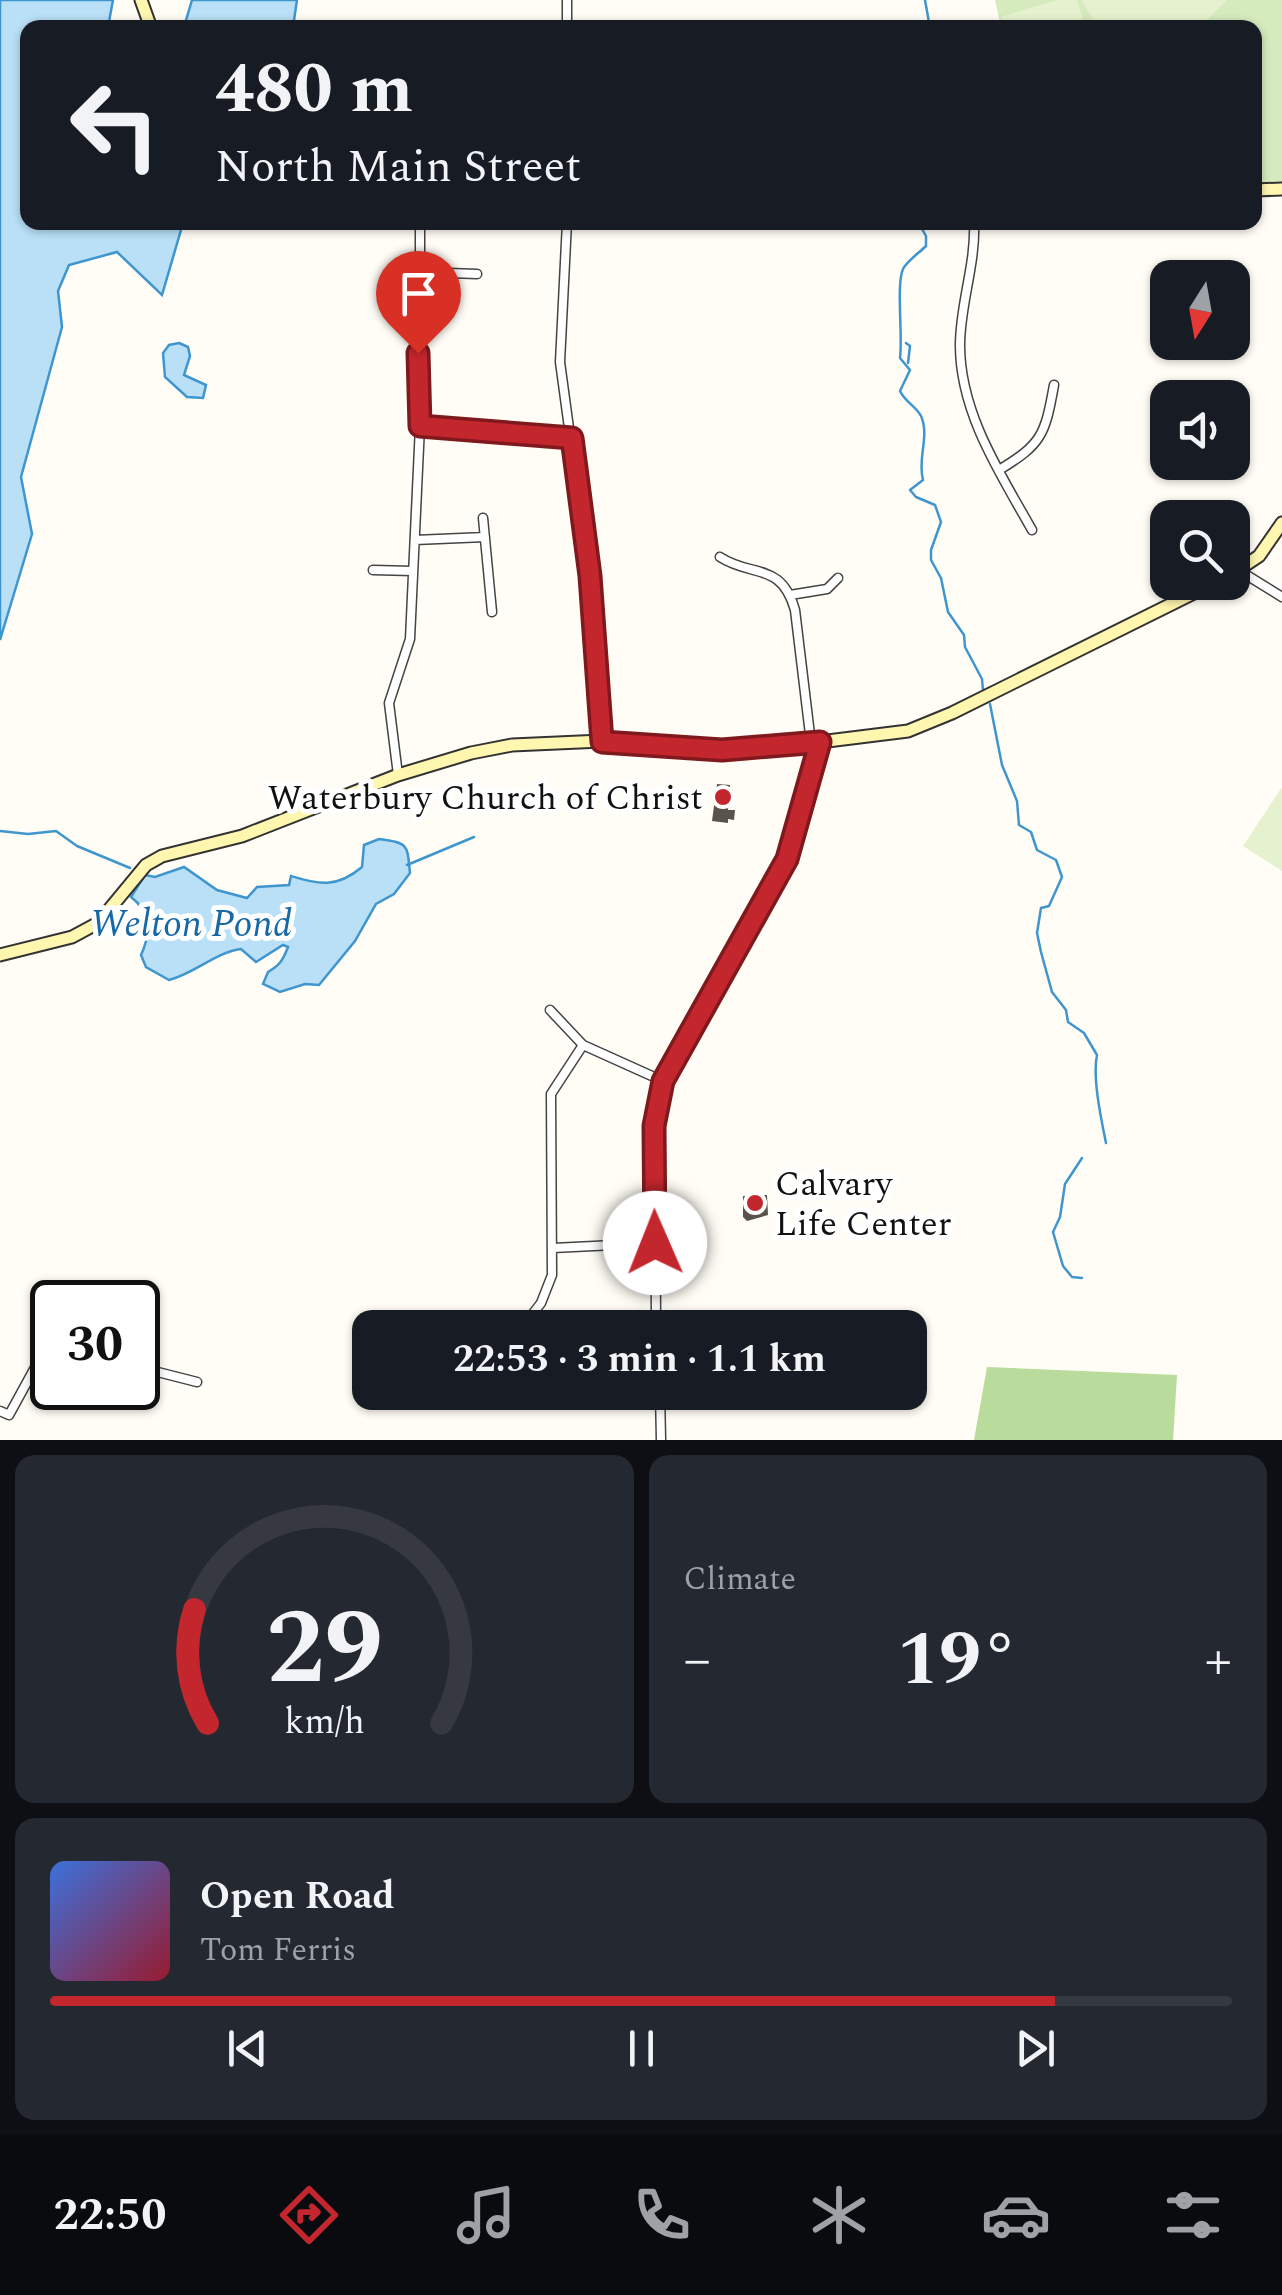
<!DOCTYPE html>
<html lang="en">
<head>
<meta charset="utf-8">
<style>
  body { margin:0; font-family:Spectral,serif; background:#242831; color:#f1f3f6; height:100vh; display:flex; flex-direction:column; font-size:38px; white-space:nowrap }
  * { box-sizing:border-box; margin:0 }
  p { font-size:32px; color:#9ea1a6 }
  .icon { flex:none; width:55px; height:55px; fill:none; stroke:currentColor; stroke-width:2; stroke-linecap:round; stroke-linejoin:round }
  .map { position:relative; height:1440px; overflow:hidden }
  .side { display:flex; flex-direction:column; gap:15px; padding:15px; background:#0d0f14; flex:1 }
  .side>* { flex:none }
  .guide { position:absolute; left:20px; top:20px; width:1242px; height:210px; border-radius:20px; box-shadow:0 2px 8px #0004; background:#171b24; color:#f1f3f6; overflow:hidden }
  .needle { width:65px; rotate:191deg }
  .fabs { position:absolute; left:1150px; top:260px; display:grid; gap:20px }
  .fabs a { display:grid; place-items:center; width:100px; height:100px; border-radius:20px; background:#171b24; box-shadow:0 2px 8px #0004; font-size:50px }
  .speed { position:absolute; left:30px; top:1280px; display:flex; gap:20px; font-size:50px; font-weight:700; text-align:center }
  .speed>* { display:grid; place-content:center; width:130px; height:130px; border-radius:50%; background:#171b24; box-shadow:0 2px 8px #0004; line-height:1 }
  .speed .limit { border:5px solid #111; border-radius:15px; background:#fff; color:#111 }
  .pin { position:absolute; display:grid; place-items:center; width:85px; height:85px; color:#fff; margin:-102px -42px; border-radius:50% 50% 50% 0; rotate:-45deg; box-shadow:0 0 10px #0007 }
  .pin .icon { rotate:45deg }
  .me { position:absolute; width:110px; margin:-55px; rotate:359deg; stroke-linejoin:round; filter:drop-shadow(0 0 8px #0008) }
  .turn { display:flex; align-items:center; gap:35px; height:210px; padding:0 30px; font-size:45px }
  .turn .icon { width:130px; height:130px; stroke-width:2.5 }
  .turn b { display:block; font-size:70px; line-height:85px }
  .big { font-size:75px; font-weight:700; line-height:1.1 }
  .side .card { flex:1; display:flex; flex-direction:column; justify-content:center; gap:15px; min-width:0; padding:0 35px; border-radius:20px; background:#242831 }
  .side .dial { align-items:center; gap:0 }
  .dial svg { height:260px; overflow:visible; fill:none; stroke:#363941; stroke-width:7; stroke-linecap:round; text-anchor:middle }
  .dial text { fill:#f1f3f6; stroke:none }
  .song { display:flex; align-items:center; gap:30px }
  .cover { width:120px; height:120px; border-radius:15px; background:linear-gradient(135deg,hsl(220 70% 55%),hsl(350 70% 35%)) }
  .played { height:10px; border-radius:5px; background:linear-gradient(90deg,#c4262e 85%,#363941 85%) }
  .keys { display:flex; justify-content:space-around; direction:ltr }
  .heat { display:flex; justify-content:space-between; align-items:center; font-size:55px; direction:ltr }
  .side .tiles { flex:1; display:grid; gap:15px; grid-template-columns:1fr 1fr }
  .card:last-child { grid-column:span 2 }
  .trip { position:absolute; left:352px; top:1310px; width:575px; height:100px; border-radius:20px; background:#171b24; box-shadow:0 2px 8px #0004; font-weight:700; line-height:100px; text-align:center }
  .tabs { display:flex; height:160px; justify-content:space-around; align-items:center; background:#090b0e; color:#9ea1a6 }
  .tabs .icon { width:70px; height:70px }
  .tabs .current { color:#c4262e }
  .tabs b { font-size:45px; color:#f1f3f6 }
  .map>svg:first-child { display:block }
</style>
</head>
<body>
<div class="map">
<svg width="1282" height="1440" viewBox="0 0 1282 1440">
  <rect width="100%" height="100%" fill="#fffdf5"/>
  <path fill="#d5ebbd" d="M995,0H1282V183H1255V28L1001,27Z"/>
  <path fill="#b9dc9c" d="M987,1367L1177,1375L1173,1440H974Z"/>
  <path fill="#e6f2cf" d="M1057,0H1077L1085,27H1004L1001,17Z
    M1082,0H1226V1L1200,27L1098,28Z
    M1282,787V871L1243,846Z"/>
  <path fill="#b9e0f7" stroke="#3f96cf" stroke-width="2.5" d="M0,0H113L108,27L28,28V222L183,223L162,295L117,252L69,265L58,291L62,327L21,477L32,534L0,640Z
    M192,0H297L293,27H184Z
    M179,343L188,347L190,356L184,375L206,385L203,398L187,397L165,377L163,353L169,345Z
    M379,839C409,843 407,844 410,873L394,894L376,904L355,941L319,985L305,984L280,992L263,984L268,972C280,965 283,960 288,947L283,945L256,962L241,949C216,952 194,974 169,980L146,967L141,955C151,934 150,911 131,897L145,875L155,877L184,867L217,890L247,898L257,887L289,885L291,876C319,884 336,889 362,867L364,845Z"/>
  <g fill="none" stroke-linecap="round" stroke-linejoin="round">
    <path stroke="#3f96cf" stroke-width="2.5" d="M925,0L930,28
      M918,222L926,236V246C919,253 907,261 903,269C896,285 903,336 900,358L910,370L900,391C905,402 916,406 921,416C930,436 917,459 923,480L910,490L916,497L935,505L941,522L931,550V560L941,578L948,612L964,635L965,647L982,679L983,690
      M906,343L910,346L908,363
      M990,704L1002,765L1017,801L1019,825L1031,832L1037,850L1056,860L1062,877L1049,906L1041,908L1037,933L1041,952L1052,992L1066,1010L1068,1022L1084,1033L1097,1055C1092,1078 1102,1123 1106,1143
      M0,831L28,834L56,831L77,846L130,868
      M407,865L474,837
      M1082,1278L1072,1277L1063,1266L1053,1232L1060,1217L1065,1184L1082,1158"/>
  </g>
  <path fill="#5a524d" d="M717,784L730,785L728,810H735L734,820L728,819V823L712,821Z
    M767,1195L768,1215L747,1221L743,1217V1196Z"/>
  <g fill="none" stroke-linecap="round" stroke-linejoin="round">
    <g stroke="#444" stroke-width="11">
      <path id="street" d="M567,28V0
        M567,222L560,362L589,575L602,741
        M974,222C976,264 960,304 960,345C960,413 1000,473 1032,530
        M420,272L477,274
        M420,426L572,438
        M999,470C1042,444 1045,435 1054,385
        M483,518L492,612
        M415,540L485,537
        M720,557C752,578 781,561 795,610L811,743
        M373,570L413,571
        M1240,571L1282,597
        M790,595L827,589L838,578
        M398,775L389,703L410,639L420,426V222
        M550,1010L583,1045L663,1081
        M553,1248L655,1243
        M515,1320L531,1316L541,1303L552,1275L551,1094L583,1045
        M656,1328L655,1107L675,1056L787,859L819,742
        M138,1367L197,1382
        M660,1392L661,1440
        M0,1411L9,1415L49,1342L52,1343"/>
    </g>
    <g stroke="#333" stroke-width="15">
      <path id="secondary" d="M141,0L151,28
        M1255,190L1282,189
        M1232,574L1259,556L1282,523
        M0,955L72,937L98,923L146,865L162,856L242,836L398,775L471,753L512,745L602,741L763,749L908,731L952,713L1216,582"/>
    </g>
    <use href="#street" stroke="#fff" stroke-width="8"/>
    <use href="#secondary" stroke="#fff6b0" stroke-width="11"/>
  </g>
  <g fill="none" stroke-linecap="round" stroke-linejoin="round">
    <g stroke="#7f191e" stroke-width="25">
      <path id="route" d="M418,353L420,426L572,438L590,576L602,742L722,750L820,742L787,859L663,1081L654,1126L655,1243"/>
    </g>
    <use href="#route" stroke="#c4262e" stroke-width="18"/>
  </g>
  <g fill="#c4262e" stroke="#fff" stroke-width="4">
    <circle cx="723" cy="797" r="10"/>
    <circle cx="755" cy="1203" r="10"/>
  </g>
  <g text-anchor="middle" stroke-width="10" stroke-linejoin="round" paint-order="stroke">
    <g font-size="35" fill="#111" stroke="#fff" text-anchor="end">
      <text x="703" y="809">Waterbury Church of Christ</text>
      <text x="775" y="1195" text-anchor="start">Calvary<tspan x="775" dy="40">Life Center</tspan></text>
    </g>
    <g font-size="38" font-style="italic" fill="#1768a6" stroke="#fff">
      <text x="191" y="936">Welton Pond</text>
    </g>
  </g>
</svg>
<div class="fabs">
<a><svg class="needle" viewBox="-14 -14 28 28"><path d="M0-13l5 13h-10z" fill="#e53935"/><path d="M0 13l5-13h-10z" fill="#9ea1a6"/></svg></a>
<a><svg class="icon" aria-label="sound" viewBox="0 0 24 24"><path d="M4 9h4l5-4v14l-5-4H4zM17 9q2 3 0 6"/></svg></a>
<a><svg class="icon" aria-label="search" viewBox="0 0 24 24"><circle cx="10" cy="10" r="6"/><path d="M15 15l6 6"/></svg></a>
</div>
<div class="speed"><div class="limit">30</div></div>
<div class="pin" style="left:418px;top:353px;background:#d93025"><svg class="icon" aria-label="arrive" viewBox="0 0 24 24"><path d="M6 21V4h12l-3 4 3 4H6"/></svg></div>
<svg class="me" style="left:655px;top:1243px" viewBox="-20 -20 40 40"><circle r="19" fill="#fff"/><path d="M0-13L10 11 0 6-10 11z" fill="#c4262e"/></svg>
<div class="trip">22:53 · 3 min · 1.1 km</div>
<div class="guide">
<div class="turn"><svg class="icon" aria-label="left" viewBox="0 0 24 24"><path d="M17 20v-9H6M10 6l-5 5 5 5"/></svg><div><b>480 m</b>North Main Street</div></div>
</div>
</div>
<section class="side">
<div class="tiles">
<div class="card dial"><svg viewBox="0 0 100 80">
<path d="M14 69A42 42 0 1 1 86 69"/>
<path d="M14 69A42 42 0 0 1 10 34" stroke="#c4262e"/>
<text x="50" y="56" font-size="32" font-weight="700">29</text>
<text x="50" y="72" font-size="11">km/h</text>
</svg></div>
<div class="card"><p>Climate</p>
<div class="heat"><a>−</a><b class="big">19°</b><a>+</a></div>
</div>
<div class="card">
<div class="song"><i class="cover"></i><div><b>Open Road</b><p>Tom Ferris</p></div></div>
<div class="played"></div>
<div class="keys"><svg class="icon" aria-label="previous" viewBox="0 0 24 24"><path d="M18 5L8 12l10 7zM5 5v14"/></svg><svg class="icon" aria-label="pause" viewBox="0 0 24 24"><path d="M8 5v14M16 5v14"/></svg><svg class="icon" aria-label="next" viewBox="0 0 24 24"><path d="M6 5l10 7-10 7zM19 5v14"/></svg></div>
</div>
</div>
</section>
<nav class="tabs">
<b>22:50</b>
<svg class="icon current" aria-label="directions" viewBox="0 0 24 24"><path d="M12 3l9 9-9 9-9-9zM9 14v-3h6M13 9l2 2-2 2"/></svg>
<svg class="icon" aria-label="music" viewBox="0 0 24 24"><path d="M9 18V5l10-2v13"/><circle cx="6" cy="18" r="3"/><circle cx="16" cy="16" r="3"/></svg>
<svg class="icon" aria-label="phone" viewBox="0 0 24 24"><path d="M5 4h4l2 5-3 2q2 4 5 5l2-3 5 2v4C11 20 4 13 5 4z"/></svg>
<svg class="icon" aria-label="climate" viewBox="0 0 24 24"><path d="M12 3v18M4 7l16 10M4 17L20 7"/></svg>
<svg class="icon" aria-label="car" viewBox="0 0 24 24"><path d="M5 17H2v-5l4-1 3-4h7l3 4 3 1v5h-3M9 17h6M6 11h13"/><circle cx="7" cy="17" r="2"/><circle cx="17" cy="17" r="2"/></svg>
<svg class="icon" aria-label="filters" viewBox="0 0 24 24"><path d="M4 7h16M4 17h16"/><circle cx="9" cy="7" r="2"/><circle cx="15" cy="17" r="2"/></svg>
</nav>
</body>
</html>
